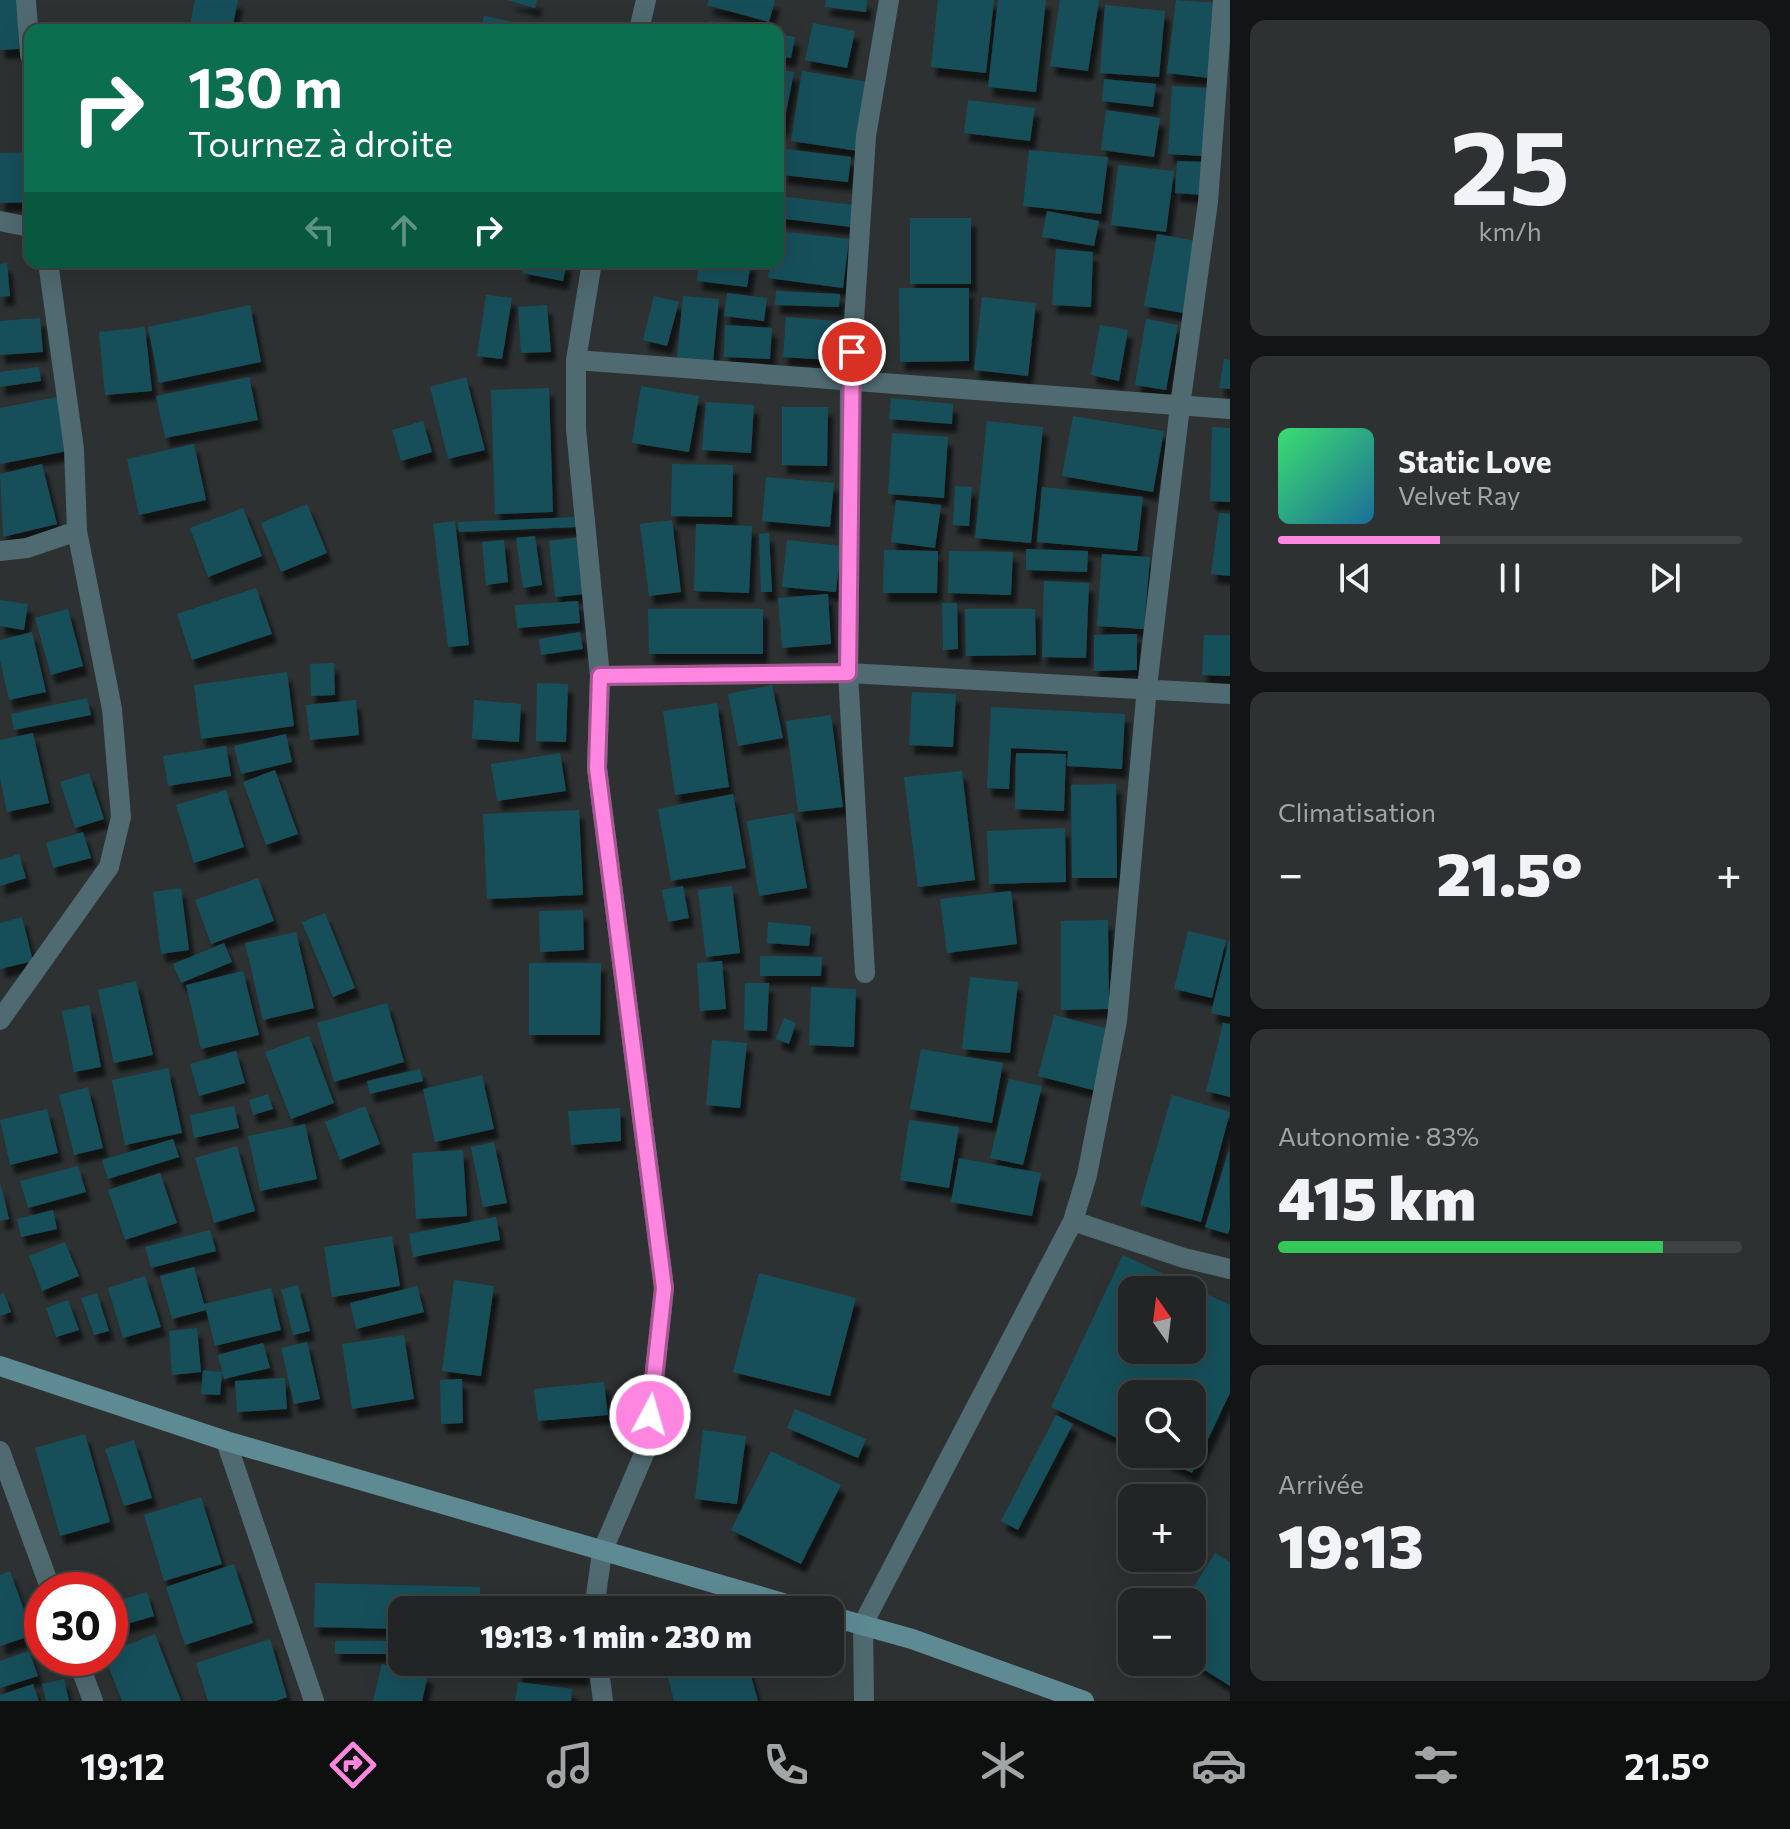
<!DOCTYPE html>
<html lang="fr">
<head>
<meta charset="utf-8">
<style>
  body { margin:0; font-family:Commissioner,sans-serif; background:#2e3132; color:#f1f3f6; height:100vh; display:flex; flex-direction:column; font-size:30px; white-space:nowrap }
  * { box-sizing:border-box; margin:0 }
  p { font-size:26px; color:#a2a5a7 }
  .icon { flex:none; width:44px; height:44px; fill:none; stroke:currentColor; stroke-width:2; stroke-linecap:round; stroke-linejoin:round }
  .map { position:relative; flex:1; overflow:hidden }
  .panel { display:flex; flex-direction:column; gap:20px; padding:20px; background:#131415; width:560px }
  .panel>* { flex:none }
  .guide { position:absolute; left:24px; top:24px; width:760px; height:244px; border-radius:16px; box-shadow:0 8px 32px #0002,0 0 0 2px #3f4243; background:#0b6e4f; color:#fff; overflow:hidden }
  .needle { width:52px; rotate:346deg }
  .fabs { position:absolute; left:1118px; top:1276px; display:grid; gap:16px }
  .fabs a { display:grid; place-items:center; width:88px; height:88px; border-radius:16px; background:#222526; box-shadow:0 8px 32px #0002,0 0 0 2px #3f4243; font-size:40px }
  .speed { position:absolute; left:24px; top:1572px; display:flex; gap:16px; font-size:40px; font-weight:700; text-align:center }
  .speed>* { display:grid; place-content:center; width:104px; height:104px; border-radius:50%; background:#222526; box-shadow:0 8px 32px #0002,0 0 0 2px #3f4243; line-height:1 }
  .speed .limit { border:12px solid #d22; background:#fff; color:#111 }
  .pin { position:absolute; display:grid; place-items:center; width:68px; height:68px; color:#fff; margin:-34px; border:4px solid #fff; border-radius:50%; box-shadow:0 2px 8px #0007 }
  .me { position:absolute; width:88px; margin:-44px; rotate:6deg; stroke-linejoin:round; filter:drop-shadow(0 0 6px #0008) }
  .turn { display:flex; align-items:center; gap:28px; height:168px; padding:0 32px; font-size:36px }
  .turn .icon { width:104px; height:104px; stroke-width:2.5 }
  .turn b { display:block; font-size:56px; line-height:68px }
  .lanes { display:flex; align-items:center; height:76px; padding:0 32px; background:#0003; justify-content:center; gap:40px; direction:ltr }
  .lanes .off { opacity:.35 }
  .big { font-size:60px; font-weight:800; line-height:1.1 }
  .panel .card { flex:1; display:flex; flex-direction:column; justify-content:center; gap:12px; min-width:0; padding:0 28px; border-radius:16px; background:#2e3132 }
  .panel .dial { align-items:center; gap:0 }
  .dial b { font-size:104px; line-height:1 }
  .song { display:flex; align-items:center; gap:24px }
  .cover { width:96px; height:96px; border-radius:12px; background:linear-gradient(135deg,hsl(140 70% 55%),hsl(200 70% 35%)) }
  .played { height:8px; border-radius:4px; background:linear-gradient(90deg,#fe85e0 35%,#3f4243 35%) }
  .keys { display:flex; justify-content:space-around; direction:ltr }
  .heat { display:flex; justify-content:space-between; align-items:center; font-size:44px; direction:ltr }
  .charge { height:12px; border-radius:6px; background:linear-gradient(90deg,#34c759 83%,#3f4243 0) }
  .trip { position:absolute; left:388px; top:1596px; width:456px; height:80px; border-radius:16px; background:#222526; box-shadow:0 8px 32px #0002,0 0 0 2px #3f4243; font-weight:800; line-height:80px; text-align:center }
  .tab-bar { display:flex; height:128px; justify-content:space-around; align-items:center; background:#0e0f0f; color:#a2a5a7 }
  .tab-bar .icon { width:56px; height:56px }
  .tab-bar .current { color:#fe85e0 }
  .tab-bar b { font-size:36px; color:#f1f3f6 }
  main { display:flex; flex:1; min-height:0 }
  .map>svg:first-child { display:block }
</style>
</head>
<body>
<main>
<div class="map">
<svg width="1230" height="1701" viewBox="0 0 1230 1701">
  <defs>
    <filter id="shadow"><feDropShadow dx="5" dy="9" stdDeviation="2" flood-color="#0009"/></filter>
  </defs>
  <rect width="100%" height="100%" fill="#2d3132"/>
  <path fill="#184f5a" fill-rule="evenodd" filter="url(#shadow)" d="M0,0H18L19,49L0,50Z
    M195,0H238L232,30H189Z
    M507,0H537L535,8Z
    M709,0H775L769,22L707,5Z
    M826,0H867L866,12L825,7Z
    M938,0H994L986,73L931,67Z
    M998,0H1046L1036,92L988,87Z
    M1060,0H1099L1088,71L1050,66Z
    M1176,0L1219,3L1209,78L1167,73Z
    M1105,5L1165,11L1159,77L1100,73Z
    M484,16L538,27V30H481Z
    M710,21L750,28V30H708Z
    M551,23L589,28L588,30H550Z
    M813,23L855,31L847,68L805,60Z
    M778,34L795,37L791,58L778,56Z
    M778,69L794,72L783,128L778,127Z
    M802,71L868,82L858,151L791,141Z
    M1104,79L1156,84L1153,107L1102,101Z
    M1172,86L1208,88L1203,156L1168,154Z
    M968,100L1035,108L1030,141L964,133Z
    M1106,110L1160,118L1154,157L1101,150Z
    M785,149L851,157L848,182L782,175Z
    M1029,150L1108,157L1101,214L1023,206Z
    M30,152V202L0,203V153Z
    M1177,161L1206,162L1203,195L1175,193Z
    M1118,165L1174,171L1166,232L1111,225Z
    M779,196L854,205L851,227L778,218Z
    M1047,211L1099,221L1094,246L1042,237Z
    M910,218H971V284H910Z
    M778,231L849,239L843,288L768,278L770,262H778Z
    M1157,234L1196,241L1183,313L1144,306Z
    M1056,249L1093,252L1091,307L1052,305Z
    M524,262H567L563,281L522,273Z
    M699,262H751L747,287L697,281Z
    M7,263L10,296L0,297V264Z
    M899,288H969V361L900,362Z
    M776,291L840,294L839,307L775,305Z
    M727,293L767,298L764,321L724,316Z
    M486,295L512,298L502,359L477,356Z
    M654,296L679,302L667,346L643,340Z
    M683,296L719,299L713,362L677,359Z
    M982,297L1036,303L1028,376L974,370Z
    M250,305L261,362L159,383L148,327Z
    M547,305L551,352L521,353L518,307Z
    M786,317L849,322L845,361L783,357Z
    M40,318L43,352L0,355V321Z
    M1146,319L1178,325L1166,390L1135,385Z
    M725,325L772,328L770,359L724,357Z
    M1100,325L1128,330L1119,381L1091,375Z
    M145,327L152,391L105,395L99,332Z
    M1224,359L1230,360V389L1219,388Z
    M39,367L41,381L0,387V372Z
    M249,377L258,420L165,438L156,396Z
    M466,377L485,450L448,459L430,387Z
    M641,386L699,396L689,452L632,443Z
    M549,388L553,512L495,514L491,390Z
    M58,397L68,451L0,464V408Z
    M891,398L953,404L952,424L889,419Z
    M706,402L754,405L751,453L702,450Z
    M782,407H828L827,466L782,465Z
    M1073,416L1164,431L1153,492L1062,476Z
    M423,421L432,452L401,461L392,430Z
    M987,421L1043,427L1031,543L975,538Z
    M1212,427L1230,428V502L1210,501Z
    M892,433L948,437L944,498L888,494Z
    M194,444L206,500L139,515L127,459Z
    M42,464L57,524L3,537L0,474Z
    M672,464L733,465L732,517L671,516Z
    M766,477L834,483L830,527L762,521Z
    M955,486L972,487L969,526L953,525Z
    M1042,487L1143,497L1137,551L1037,542Z
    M896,500L941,505L935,548L891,542Z
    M307,504L327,553L281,572L261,523Z
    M243,508L262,556L208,577L190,528Z
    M1219,513L1230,514V576L1211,574Z
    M576,517V527L459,532L458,522Z
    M672,520L681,592L649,596L640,524Z
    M455,521L469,645L448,647L433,524Z
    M696,524L752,526L749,593L694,591Z
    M769,533L772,592H761L759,534Z
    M535,536L542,585L523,588L516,538Z
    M581,537L586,594L555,597L549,541Z
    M504,540L508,582L486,585L482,542Z
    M787,540L841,546L836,592L782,587Z
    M1026,549L1088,551L1087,572L1026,570Z
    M884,550L938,551L937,593H883Z
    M949,551L1013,552L1011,595L948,593Z
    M1102,554L1150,557L1144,629L1097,626Z
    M1044,581L1089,583L1086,658L1042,657Z
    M256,588L272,634L192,660L177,614Z
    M828,594L831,644L782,648L778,598Z
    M0,600L28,604L24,630L0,626Z
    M578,601L580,623L517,628L515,605Z
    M942,603H957L958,649L943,650Z
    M68,609L83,666L51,675L35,618Z
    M648,609H763V654H649Z
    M965,609H1035L1036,655L966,656Z
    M32,632L46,692L9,700L0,660V640Z
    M580,632L583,649L541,655L539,639Z
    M1137,634V670L1094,671V635Z
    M1204,635H1230V676L1202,675Z
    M334,663L335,695L311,696L310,664Z
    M287,672L294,726L201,739L194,685Z
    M537,683L568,684L566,742L536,741Z
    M772,685L783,738L738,746L728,694Z
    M912,692L956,694L953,747L909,745Z
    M87,698L91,715L14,730L11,714Z
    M356,700L359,735L310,740L306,705Z
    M474,700L521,704L519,742L472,739Z
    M717,703L729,787L675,795L663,711Z
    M991,707L1125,714L1122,769L1067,766L1068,751L1011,748L1009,789L987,788Z
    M831,715L843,807L798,812L786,721Z
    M33,733L49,803L7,812L0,778V740Z
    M286,734L292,762L241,774L234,746Z
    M226,746L231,776L168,786L163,756Z
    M560,753L566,791L497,801L491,764Z
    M1016,753L1066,754L1064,811L1015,809Z
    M275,770L298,834L266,845L243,782Z
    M962,771L975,880L918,887L904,777Z
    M89,773L104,819L75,828L60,782Z
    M1116,784L1117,878H1072L1071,785Z
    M226,790L244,847L194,863L176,805Z
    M733,794L746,868L671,881L658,809Z
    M579,810L583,895L487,899L483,814Z
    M794,813L807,888L759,896L747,821Z
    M1065,828L1066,882L989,884L987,831Z
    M83,832L91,858L53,868L46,843Z
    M19,854L26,878L0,886V860Z
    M258,878L274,921L211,944L195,900Z
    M683,886L689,918L668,922L662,890Z
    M732,886L740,953L706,957L698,890Z
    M181,888L189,950L161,954L153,892Z
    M1011,891L1017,944L947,953L940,899Z
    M583,910L584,950L540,952L539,911Z
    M325,913L355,988L333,997L302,922Z
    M22,917L33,961L0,969V923Z
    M1108,920L1109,1009L1061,1010V921Z
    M768,922L811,926L809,946L767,943Z
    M1188,931L1226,940L1212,998L1174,989Z
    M296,932L314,1008L263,1020L245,943Z
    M1229,940H1230V1017L1211,1013Z
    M224,943L232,962L181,983L173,964Z
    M760,956L822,957L821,976H760Z
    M722,961L726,1009L700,1011L697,963Z
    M529,963H601L600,1035H529Z
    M243,971L259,1035L201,1049L186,985Z
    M970,977L1018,982L1010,1053L962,1049Z
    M136,981L153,1055L114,1063L98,990Z
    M745,983H769L767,1031L744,1030Z
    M811,987L856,989L854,1047L809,1045Z
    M387,1003L404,1062L334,1082L317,1023Z
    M89,1005L101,1067L74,1072L62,1011Z
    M1054,1015L1109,1029L1093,1090L1038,1076Z
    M784,1018L796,1023L789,1044L776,1039Z
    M1223,1023L1230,1024V1097L1206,1091Z
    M309,1036L334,1103L291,1119L265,1052Z
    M712,1040L747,1043L740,1108L706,1105Z
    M921,1049L1003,1063L992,1123L910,1109Z
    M236,1051L245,1083L199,1096L190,1064Z
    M168,1068L182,1133L125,1145L112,1080Z
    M420,1069L423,1081L370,1094L367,1081Z
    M482,1075L494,1129L435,1142L423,1089Z
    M1009,1079L1042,1086L1023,1165L990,1158Z
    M88,1087L103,1148L74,1155L59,1095Z
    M268,1094L273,1109L253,1115L249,1100Z
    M1172,1095L1230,1112L1201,1222L1140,1205Z
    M234,1106L239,1128L194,1138L190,1115Z
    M365,1106L380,1144L340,1160L325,1122Z
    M620,1108L621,1141L571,1145L568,1111Z
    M47,1109L58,1153L10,1165L0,1120Z
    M909,1120L959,1127L949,1188L900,1180Z
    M305,1124L317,1179L260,1191L248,1136Z
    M173,1139L179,1157L108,1179L102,1160Z
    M494,1142L507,1203L483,1207L471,1147Z
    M237,1146L255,1211L214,1223L195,1158Z
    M463,1150L467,1216L416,1219L412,1153Z
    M1229,1150L1230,1228L1228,1234L1205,1227Z
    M959,1158L1041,1173L1032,1216L951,1202Z
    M78,1166L86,1192L28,1208L20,1181Z
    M160,1173L177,1223L125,1240L108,1190Z
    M0,1182L9,1219L0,1221Z
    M53,1210L57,1229L21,1237L17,1219Z
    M496,1217L500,1240L413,1257L409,1234Z
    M210,1230L216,1251L151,1268L145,1247Z
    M392,1236L400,1286L332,1297L324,1247Z
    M65,1242L79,1276L42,1291L29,1256Z
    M1123,1255L1230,1305V1393L1192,1473L1152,1454H1192V1394H1132V1445L1051,1407ZM1132,1290H1192V1350H1132Z
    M194,1267L204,1304L271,1288L281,1330L215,1346L206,1310L172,1319L160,1276Z
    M759,1273L856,1298L830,1396L733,1372Z
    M145,1276L161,1327L123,1338L108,1288Z
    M454,1280L494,1286L481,1376L442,1371Z
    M298,1285L310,1331L293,1335L281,1289Z
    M417,1286L424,1312L356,1329L350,1303Z
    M4,1293L11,1312L0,1316V1294Z
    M97,1293L109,1331L94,1335L81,1298Z
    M68,1300L79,1330L56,1337L46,1308Z
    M197,1328L201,1372L172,1375L169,1331Z
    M404,1335L414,1399L352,1409L342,1344Z
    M307,1342L320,1399L294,1404L281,1348Z
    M263,1343L270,1368L224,1379L218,1355Z
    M203,1370L222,1372L220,1395L201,1394Z
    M285,1378L287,1409L237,1412L235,1381Z
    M462,1379L463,1423L441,1424L440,1380Z
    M604,1382L608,1415L538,1421L534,1389Z
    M795,1409L866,1439L858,1458L787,1428Z
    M1056,1415L1073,1424L1018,1530L1001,1521Z
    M703,1430L746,1436L737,1504L695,1499Z
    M85,1434L110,1522L60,1536L35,1448Z
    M134,1440L152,1498L124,1506L105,1449Z
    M771,1451L841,1485L801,1564L731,1530Z
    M201,1497L222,1564L164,1581L144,1515Z
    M1215,1553L1230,1562V1686L1192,1662V1602H1184Z
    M234,1564L253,1623L185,1645L166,1587Z
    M10,1571L33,1635L0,1646V1575Z
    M315,1583L480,1587L479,1610H402V1629L314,1627Z
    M147,1592L154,1616L110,1629V1603Z
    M155,1634L181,1701H122L105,1658H110V1652Z
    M270,1639L287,1697L276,1701H208L196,1663Z
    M335,1641H402V1654H335Z
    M29,1651L38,1676L0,1688V1661Z
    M518,1662H585L584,1677L517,1675Z
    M664,1662H747L758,1701H674Z
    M382,1664L428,1675L422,1701H373Z
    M64,1679L69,1701H46L42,1684Z
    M518,1682L572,1689L571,1701H515Z
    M33,1684L39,1701H0V1695Z"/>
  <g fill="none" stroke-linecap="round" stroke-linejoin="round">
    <path stroke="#4f6a70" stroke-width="20" d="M26,0L30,55
      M639,30L646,0
      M0,221L30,227
      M592,262L576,360V429L600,676L597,768L664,1288L647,1447L602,1552L594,1610
      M576,360L1230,409
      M0,551L27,548L77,531
      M600,676L848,673L1230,694
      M865,973L848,673L850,383L866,136L889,0
      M0,1020L109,867L121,817L112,709L77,531L74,449L48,262
      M1073,1221L1184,1258L1230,1269
      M226,1441L314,1701
      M0,1451L51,1590
      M77,1658L93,1701
      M598,1662L603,1701
      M864,1701L863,1624L1073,1221L1087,1175L1117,1021L1147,687L1180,406L1208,202L1223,0"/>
    <path stroke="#5e8a94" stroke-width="20" d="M0,1366L226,1441L807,1610
      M830,1616L912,1639L1084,1701"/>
  </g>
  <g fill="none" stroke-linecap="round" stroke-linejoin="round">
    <g stroke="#a55692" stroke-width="20">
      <path id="route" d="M650,1415L664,1288L597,768L600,676L848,673L852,352"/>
    </g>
    <use href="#route" stroke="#fe85e0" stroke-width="14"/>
  </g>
</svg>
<div class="fabs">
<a><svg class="needle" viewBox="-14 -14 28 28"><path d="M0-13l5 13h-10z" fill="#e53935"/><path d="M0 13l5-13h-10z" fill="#a2a5a7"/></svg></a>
<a><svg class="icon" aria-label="search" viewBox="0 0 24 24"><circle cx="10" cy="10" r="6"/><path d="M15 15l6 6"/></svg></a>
<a>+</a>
<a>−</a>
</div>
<div class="speed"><div class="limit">30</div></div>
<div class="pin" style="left:852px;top:352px;background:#d93025"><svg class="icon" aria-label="arrive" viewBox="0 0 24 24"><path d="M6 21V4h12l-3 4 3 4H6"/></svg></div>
<svg class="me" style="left:650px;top:1415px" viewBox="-20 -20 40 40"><circle r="17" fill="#fe85e0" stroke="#fff" stroke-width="3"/><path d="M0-11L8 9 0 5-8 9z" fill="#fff"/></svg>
<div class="trip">19:13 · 1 min · 230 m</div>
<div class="guide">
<div class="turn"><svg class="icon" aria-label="right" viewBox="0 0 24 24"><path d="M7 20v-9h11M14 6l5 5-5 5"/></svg><div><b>130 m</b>Tournez à droite</div></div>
<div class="lanes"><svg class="icon off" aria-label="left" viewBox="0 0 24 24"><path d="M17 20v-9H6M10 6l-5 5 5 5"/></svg><svg class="icon off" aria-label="ahead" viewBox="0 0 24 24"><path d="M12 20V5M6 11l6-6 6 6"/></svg><svg class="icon" aria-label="right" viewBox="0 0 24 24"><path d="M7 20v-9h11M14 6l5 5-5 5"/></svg></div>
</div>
</div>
<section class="panel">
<div class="card dial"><b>25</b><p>km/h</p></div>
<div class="card">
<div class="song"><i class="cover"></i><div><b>Static Love</b><p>Velvet Ray</p></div></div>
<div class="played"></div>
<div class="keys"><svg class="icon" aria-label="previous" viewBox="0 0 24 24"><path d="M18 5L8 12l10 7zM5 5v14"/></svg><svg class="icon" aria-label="pause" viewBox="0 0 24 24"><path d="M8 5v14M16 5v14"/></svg><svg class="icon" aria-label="next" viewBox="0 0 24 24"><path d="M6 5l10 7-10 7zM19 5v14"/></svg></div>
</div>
<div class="card"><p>Climatisation</p>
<div class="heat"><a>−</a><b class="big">21.5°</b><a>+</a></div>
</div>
<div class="card"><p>Autonomie · 83%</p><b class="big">415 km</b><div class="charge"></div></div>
<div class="card"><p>Arrivée</p><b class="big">19:13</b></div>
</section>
</main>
<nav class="tab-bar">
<b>19:12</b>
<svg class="icon current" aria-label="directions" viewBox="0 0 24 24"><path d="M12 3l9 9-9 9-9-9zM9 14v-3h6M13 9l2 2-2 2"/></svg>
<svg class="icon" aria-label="music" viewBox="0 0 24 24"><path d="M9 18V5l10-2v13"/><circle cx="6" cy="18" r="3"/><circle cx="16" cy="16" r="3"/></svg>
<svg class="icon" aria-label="phone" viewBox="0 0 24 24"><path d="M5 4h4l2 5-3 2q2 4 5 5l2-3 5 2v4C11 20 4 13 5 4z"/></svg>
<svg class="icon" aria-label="climate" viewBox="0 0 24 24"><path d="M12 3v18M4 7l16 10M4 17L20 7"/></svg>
<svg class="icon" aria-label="car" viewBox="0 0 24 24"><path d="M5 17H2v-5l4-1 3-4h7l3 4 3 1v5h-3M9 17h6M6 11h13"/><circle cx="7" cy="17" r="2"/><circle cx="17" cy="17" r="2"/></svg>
<svg class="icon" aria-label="filters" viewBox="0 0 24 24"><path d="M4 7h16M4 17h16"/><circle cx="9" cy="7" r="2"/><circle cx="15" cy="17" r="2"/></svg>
<b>21.5°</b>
</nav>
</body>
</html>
